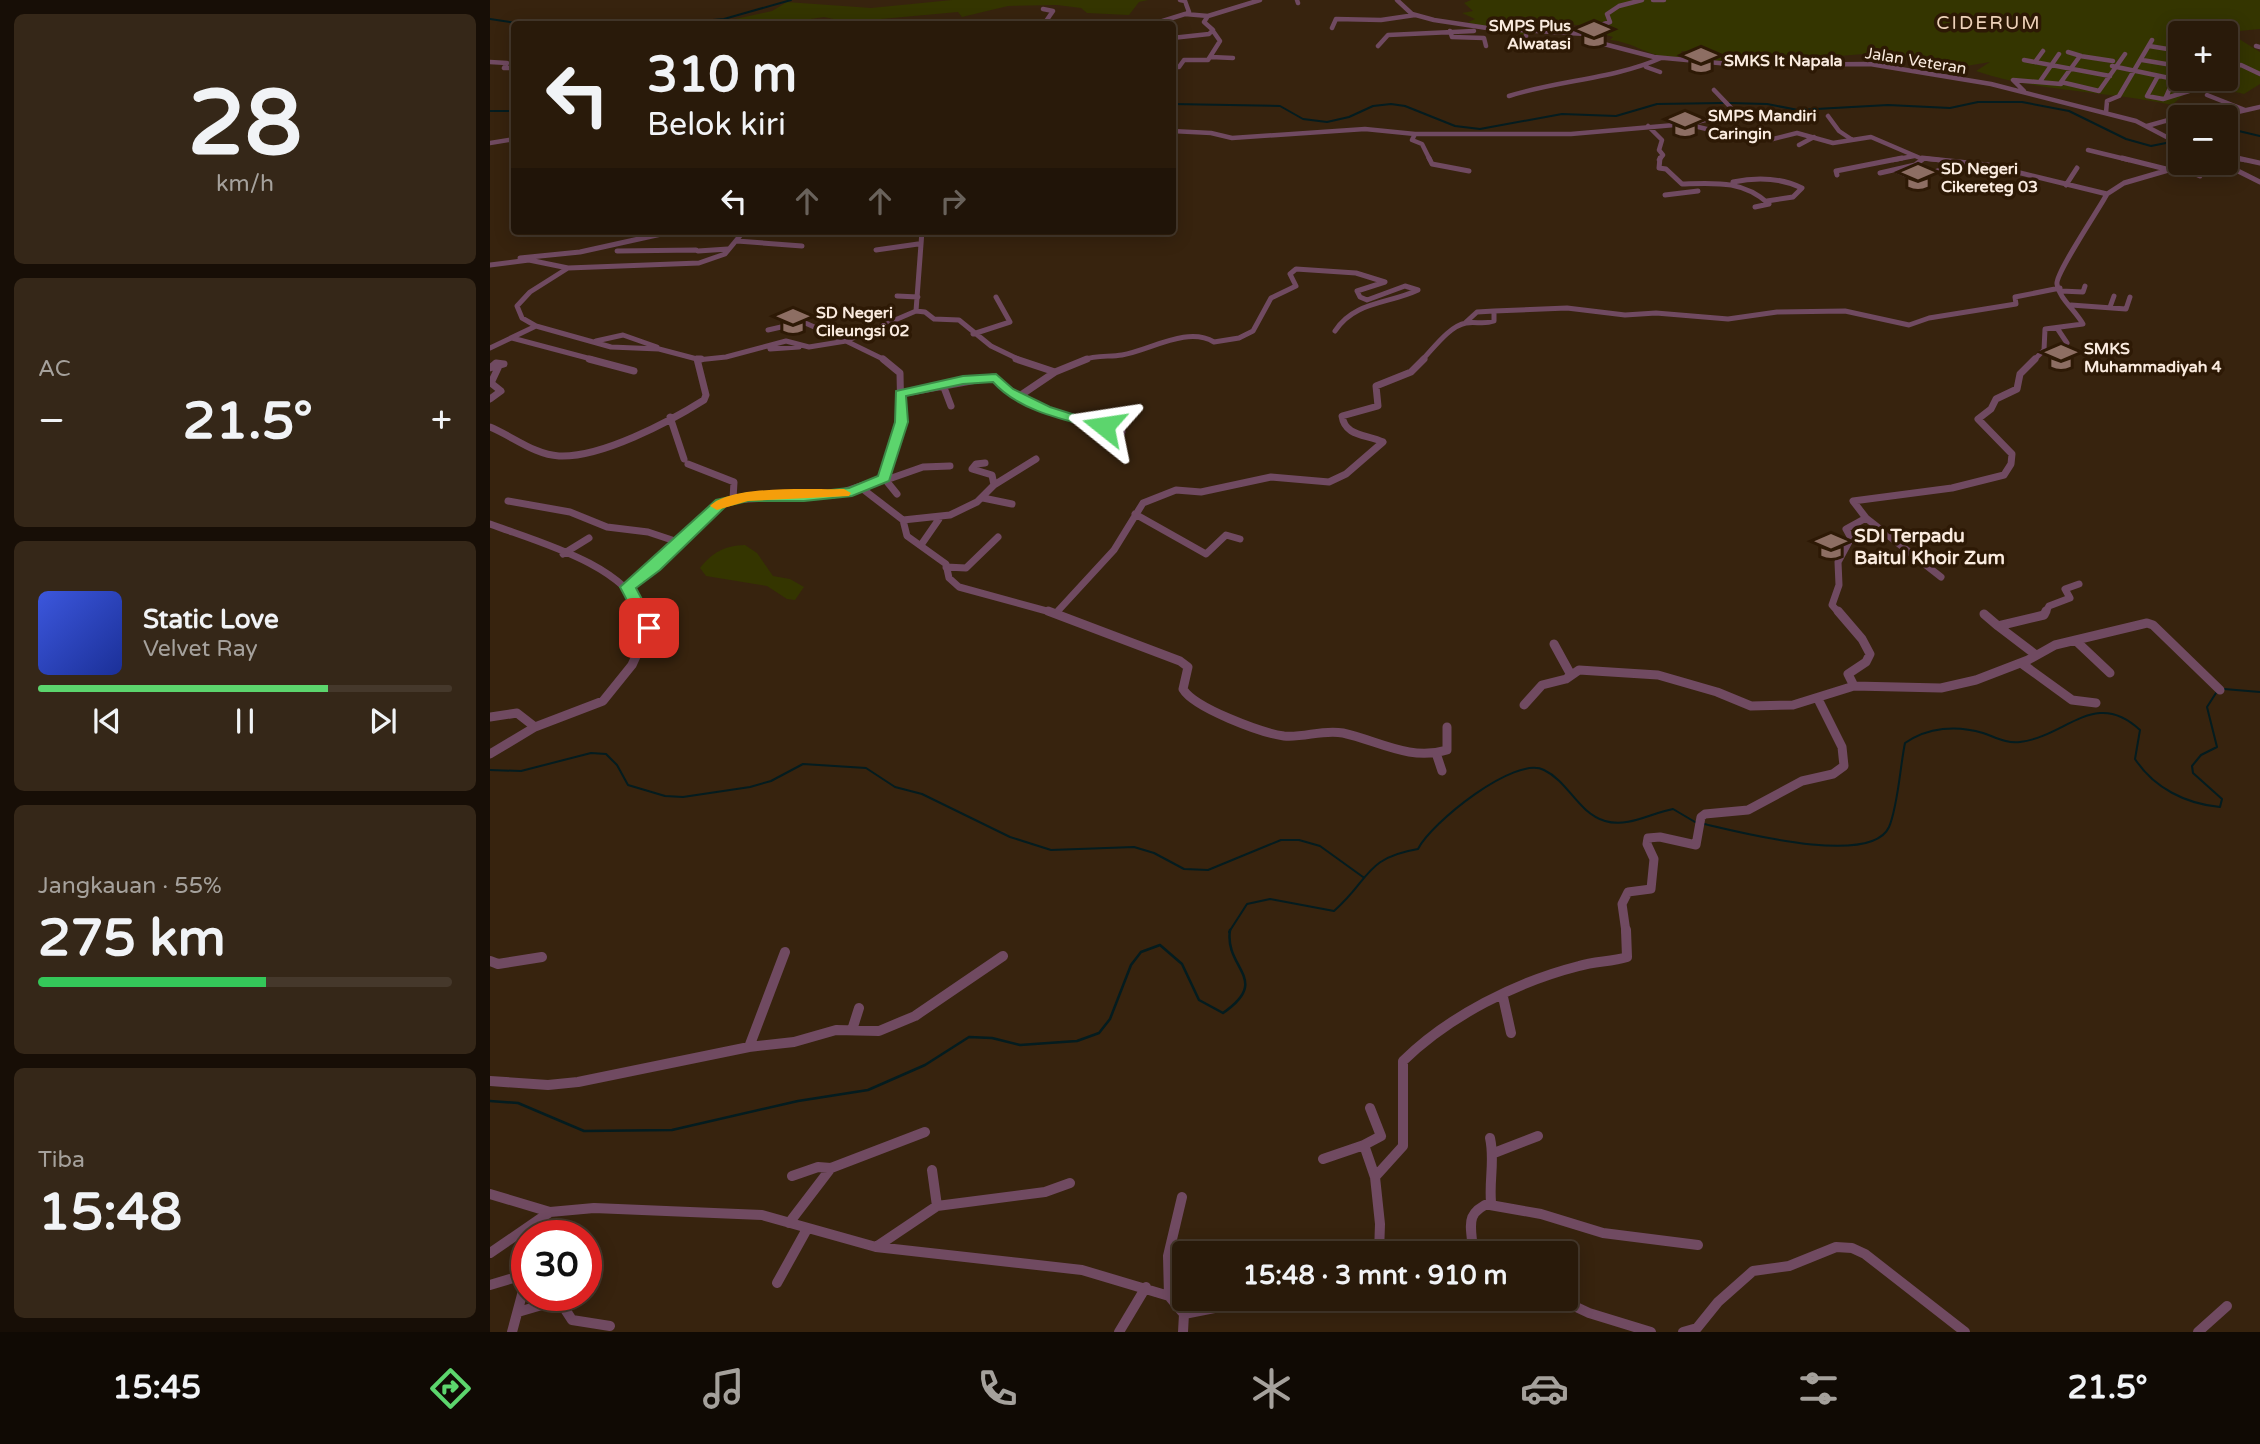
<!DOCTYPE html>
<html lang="id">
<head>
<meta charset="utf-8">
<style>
  body { margin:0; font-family:"Varela Round",sans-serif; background:#352718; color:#f1f3f6; height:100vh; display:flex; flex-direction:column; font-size:26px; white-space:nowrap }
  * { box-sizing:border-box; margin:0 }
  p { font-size:23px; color:#a5a19c }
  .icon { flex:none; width:38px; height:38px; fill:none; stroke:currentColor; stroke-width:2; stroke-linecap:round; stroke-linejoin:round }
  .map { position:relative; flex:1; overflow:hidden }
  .details { display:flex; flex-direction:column; gap:14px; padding:14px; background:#170e06; width:490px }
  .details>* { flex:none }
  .guide { position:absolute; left:21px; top:21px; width:665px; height:214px; border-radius:7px; box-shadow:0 4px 18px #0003,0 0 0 2px #45382b; background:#291a0a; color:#f1f3f6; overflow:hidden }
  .controls { position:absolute; left:1678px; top:21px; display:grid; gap:14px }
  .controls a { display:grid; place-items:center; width:70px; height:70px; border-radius:7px; background:#291a0a; box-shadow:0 4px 18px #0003,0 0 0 2px #45382b; font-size:35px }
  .speed { position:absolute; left:21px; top:1220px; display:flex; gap:14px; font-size:35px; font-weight:700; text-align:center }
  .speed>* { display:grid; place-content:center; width:91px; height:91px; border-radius:50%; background:#291a0a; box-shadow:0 4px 18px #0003,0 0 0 2px #45382b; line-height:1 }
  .speed .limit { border:10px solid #d22; background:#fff; color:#111 }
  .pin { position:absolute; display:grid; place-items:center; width:60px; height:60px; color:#fff; margin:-30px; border-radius:14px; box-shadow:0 4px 10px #0006 }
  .me { position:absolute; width:77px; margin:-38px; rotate:285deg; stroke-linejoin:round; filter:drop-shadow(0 0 5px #0008) }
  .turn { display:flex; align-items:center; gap:24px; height:147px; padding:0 21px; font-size:32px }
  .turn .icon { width:91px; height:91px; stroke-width:2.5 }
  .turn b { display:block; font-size:49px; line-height:60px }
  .lanes { display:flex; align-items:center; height:66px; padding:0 21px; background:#0003; justify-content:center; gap:35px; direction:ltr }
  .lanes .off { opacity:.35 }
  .big { font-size:52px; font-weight:700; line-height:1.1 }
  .details .card { flex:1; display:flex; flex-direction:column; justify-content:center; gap:10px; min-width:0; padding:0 24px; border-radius:10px; background:#352718 }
  .details .dial { align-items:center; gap:0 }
  .dial b { font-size:91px; line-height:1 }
  .song { display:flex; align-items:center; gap:21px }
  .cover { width:84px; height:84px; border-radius:10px; background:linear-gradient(135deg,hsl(230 70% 55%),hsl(230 70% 35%)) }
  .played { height:7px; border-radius:4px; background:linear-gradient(90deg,#5cd56d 70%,#45382b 70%) }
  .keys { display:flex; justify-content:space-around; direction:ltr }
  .heat { display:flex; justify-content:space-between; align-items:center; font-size:38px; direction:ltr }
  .charge { height:10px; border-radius:5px; background:linear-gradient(90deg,#34c759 55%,#45382b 0) }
  .trip { position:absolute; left:682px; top:1241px; width:406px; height:70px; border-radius:7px; background:#291a0a; box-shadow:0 4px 18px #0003,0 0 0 2px #45382b; font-weight:700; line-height:70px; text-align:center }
  .menu { display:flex; height:112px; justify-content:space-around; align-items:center; background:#100a04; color:#a5a19c }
  .menu .icon { width:49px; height:49px }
  .menu .selected { color:#5cd56d }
  .menu b { font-size:32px; color:#f1f3f6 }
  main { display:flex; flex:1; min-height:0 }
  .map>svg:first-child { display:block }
</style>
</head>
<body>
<main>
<section class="details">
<div class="card dial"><b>28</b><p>km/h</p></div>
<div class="card"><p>AC</p>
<div class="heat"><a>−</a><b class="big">21.5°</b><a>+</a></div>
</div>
<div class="card">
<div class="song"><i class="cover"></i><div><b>Static Love</b><p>Velvet Ray</p></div></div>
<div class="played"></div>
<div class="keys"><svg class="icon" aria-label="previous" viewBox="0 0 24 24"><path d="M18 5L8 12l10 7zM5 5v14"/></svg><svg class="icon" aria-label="pause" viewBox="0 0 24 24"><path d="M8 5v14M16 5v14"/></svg><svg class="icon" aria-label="next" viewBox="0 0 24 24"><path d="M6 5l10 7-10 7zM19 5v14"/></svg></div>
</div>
<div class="card"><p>Jangkauan · 55%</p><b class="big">275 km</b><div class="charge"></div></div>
<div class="card"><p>Tiba</p><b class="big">15:48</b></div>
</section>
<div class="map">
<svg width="1770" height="1332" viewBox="0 0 1770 1332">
  <rect width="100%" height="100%" fill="#37230e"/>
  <path fill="#343500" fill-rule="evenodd" d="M462,0H658L649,2L639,15L597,13L591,8L567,5L518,6L472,17L468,12L358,22L334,17L288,24H222L282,11L297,2L381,8Z
    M981,0H1770V29L1738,32L1770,52V84L1754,94L1707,83L1682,105C1618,91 1547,92 1486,71L1500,62L1470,67L1442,59L1422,62L1402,52L1385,49V53C1354,56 1324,58 1293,58L1298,63L1263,60L1257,56L1226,61L1205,59L1201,52L1192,51L1188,58C1161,59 1145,42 1120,40L1123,37L1113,34L1115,31L1100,30L1101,26L1073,24L1074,28L1047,29V33L1032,36L1026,32L985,25L978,22L985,19L972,13L983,11L974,3ZM1690,33H1736V79H1690Z
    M255,545L267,553L283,576L300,579L314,587L305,600L297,599L277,586L216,576L210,568C223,552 234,546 255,545Z"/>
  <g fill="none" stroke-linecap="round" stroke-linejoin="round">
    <path stroke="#041c1f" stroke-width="2" d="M0,19L33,24
      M177,24L234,19L301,0
      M1239,103L1277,104L1308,110L1398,105L1460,108L1488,102H1532L1579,111L1636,139L1661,146L1681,142
      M682,104L790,106L813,119L837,122L859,117L883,106L901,104L915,106L965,126L990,129L1072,114L1126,116L1167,104L1233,103
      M0,111H24
      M1736,128L1770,136
      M1734,689L1770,692
      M0,770L31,771L101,753L116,754L127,765L138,785L175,796L193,797L260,787L281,781L313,764L376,768L405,787L432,794L520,837L561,850L644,847L664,853L694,869L718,870L791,840H809L830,846L873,877
      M1214,824C1249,832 1381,867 1399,827C1408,806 1410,767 1415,743C1438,727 1467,725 1493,733C1505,737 1517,744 1530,742C1577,736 1605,688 1650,730L1645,759C1664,788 1696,804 1730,807L1732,799L1703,773L1702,766L1711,755L1727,747L1717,707L1726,693
      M739,932L757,904L780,899L844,911C880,880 874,858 928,849C941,823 1025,755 1054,770C1079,782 1087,812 1115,821C1138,828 1161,813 1183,809L1205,822"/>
    <path stroke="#041c1f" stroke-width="2.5" d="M0,1101L28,1103L94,1131L182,1130L308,1101L378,1090L435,1065L479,1037L502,1038L530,1045L587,1041L609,1033L620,1019L641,965L651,952L670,945L692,964L709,1000L733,1013C782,979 734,969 740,930"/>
    <path stroke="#704a61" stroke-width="4.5" d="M690,0L695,1L699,12L696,14
      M807,0L808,3
      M907,0L922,14L944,20L997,28L1095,34L1114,44L1164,57L1250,65L1380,64L1501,84L1646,121L1690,144
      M1163,0H1174
      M553,9L563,11L554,24
      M476,24H485
      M504,24H554
      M663,24L695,14L718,16
      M842,28L846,19L891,20L925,15
      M1102,28L1120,22L1117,14L1129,6L1152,0
      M960,31L962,37L994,38L996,46
      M682,38L719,34L723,30L714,22L718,16L770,0
      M1020,44L1036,37V30
      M888,46L898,35L984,31
      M1659,46L1690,51
      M1766,46L1770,47
      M1578,52L1591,56
      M721,57L743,58
      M1534,60L1620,76
      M1652,60L1676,64
      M1623,61L1590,56L1571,82L1609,91L1635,54
      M0,62L17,63L14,68H24
      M1545,62L1553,51
      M1685,62L1690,51
      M1622,66L1684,79L1676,97
      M682,67H689L694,60H718L730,41L723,31
      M1156,67L1170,72
      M1736,67L1751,65L1770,74
      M1668,76L1657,96L1673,99L1699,91
      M1701,79V85
      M1551,80L1569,54
      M1534,91L1523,80L1571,84
      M1717,95L1755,110
      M1019,96C1069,80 1124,79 1171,58
      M1616,113L1617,101L1629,96L1662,40
      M1338,116L1349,131L1361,139
      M1198,124L1246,113L1224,90
      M1158,126L1172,140L1169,150L1173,155L1169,160
      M1657,126L1700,114H1739L1770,107
      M682,131L721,133L742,138L875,129L925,134H1081L1196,124L1233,133H1261L1279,140L1307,133L1343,143L1381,137L1430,158L1449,160
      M925,134L922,140L932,144L940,160
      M0,143L24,139
      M1309,145L1324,137
      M1598,150L1639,160
      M1736,156L1755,160
      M1403,160L1424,156"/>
    <path stroke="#704a61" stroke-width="5" d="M939,158L942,164L979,171
      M1170,158L1169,168L1176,169L1192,184C1225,183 1253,180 1279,204L1265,207
      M1432,158L1498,165L1617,194L1634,183L1689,167L1733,163
      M1632,158L1680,170
      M1747,158L1770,163
      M1732,163L1770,182
      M1690,167L1710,176
      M1405,170L1425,179L1469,163
      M1390,173L1425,165L1433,159
      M1347,175L1346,171L1412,158
      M1243,182C1266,177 1291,178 1312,188L1303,197L1277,201
      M1576,185L1587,168
      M1175,195L1208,191
      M247,241L312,246
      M386,250L428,244
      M127,251L206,250
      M208,251L238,249
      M30,258L90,252L185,231
      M0,265L39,260L78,268L40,292L27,306L32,318L46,326L121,347L169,349L207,359
      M78,268L209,263L235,254L254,231
      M1571,291L1593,292L1595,286
      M407,296L428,297
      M1581,305L1636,309L1640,297
      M1620,307L1624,296
      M426,311L435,312L444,319L469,320L501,346L530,360
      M975,323L987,312L1004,311
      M1567,328L1577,343
      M278,330L313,322L356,341
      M483,334L520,322L506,297
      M22,338L105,360
      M106,341L133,335L167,347
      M0,348L46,326
      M280,349L309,347
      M207,360L236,357L296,341L319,347L356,341
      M395,360L356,341L426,311L432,231
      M593,360C605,355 619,357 632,355C661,350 697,326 724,342L749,338L763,331L781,298L806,286L800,274L806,269L866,273L895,282L867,291L870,297L877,300L915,286L928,290C899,304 864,301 845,331
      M932,360C943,349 959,326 976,323C986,321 993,325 1004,321V311L1077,308L1135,315L1166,313L1238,319L1287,312L1355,311L1419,325L1439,318L1526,304L1525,297L1570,288
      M1544,360L1554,350L1555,329L1593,324C1585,310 1569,298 1567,284C1565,274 1609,209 1617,194"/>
    <path stroke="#704a61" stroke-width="7" d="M99,359L144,371
      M526,359L565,372L597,359
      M6,363L14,364L0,368Z
      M453,385L461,406
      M410,394L503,377C538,410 587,419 632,432
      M528,397L565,372
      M0,399L11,391L1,383L8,368
      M180,417L194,459
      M0,427C22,436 45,455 69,456C111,458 179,422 214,400L216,395L207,359H211
      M198,464L244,482L243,499
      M394,478L407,494
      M396,480L433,467L460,466
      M504,485L546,459
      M374,490L413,520L417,536L456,564L459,578L469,587L564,613
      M493,498L522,504
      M18,501L80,512L117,527L158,532L191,543
      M645,514L716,554L736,535L750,539
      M1376,518L1363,501L1462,488L1514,475L1521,464L1522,454L1488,419L1501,409L1506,399L1527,389L1530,374L1545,359
      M413,520L460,515L487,502L504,485L502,475L482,469L486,464L495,463
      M0,524C45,541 133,564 153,613
      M431,545L449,519
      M73,554L99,538
      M456,567L476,568L508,537
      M137,587L174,560L224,508L238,500L344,495L394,478L411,422L410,373L393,359
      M566,613L624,550L653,503L686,490L711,492L781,477L839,482L856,474L893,442C877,434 855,437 852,416L888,406L886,386L921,372L934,359
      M1349,613L1342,605L1349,585L1348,562L1361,538L1356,529L1376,518L1451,577
      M1555,613L1559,606L1580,598L1575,589L1589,584"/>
    <path stroke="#704a61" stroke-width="9" d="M558,611L690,661L698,667L693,689C704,708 772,733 794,736C814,738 833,729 853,733C889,741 919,761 957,750V727
      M1348,611L1372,639L1380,654L1376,662L1358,674L1364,686
      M1494,614L1508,626
      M1585,640L1620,673
      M1064,644L1081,675
      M1546,655L1508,626L1554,615L1556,611
      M1531,663L1582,700L1606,703
      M1034,705L1052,685L1076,679L1089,670L1168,675L1227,692L1261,706L1303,705L1364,686L1451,688L1486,680L1538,660L1565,645L1657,623L1663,625L1730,690
      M0,717L27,713L45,727
      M946,753L952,771
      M0,754L45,727L113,701L142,665L159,628L152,611
      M1136,932L1132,904L1138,892L1161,889L1164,859L1157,844L1158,838L1170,837L1206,845L1211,817L1215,814L1258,810L1312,781L1343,774L1354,766L1352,747L1328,699"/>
    <path stroke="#704a61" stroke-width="10" d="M0,961L8,964L52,957
      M1013,997L1021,1033
      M362,1030L369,1008
      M259,1047L295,952
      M0,1081L58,1085L88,1082L259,1047L304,1042L346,1030L389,1031L425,1016L513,956
      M874,1145L891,1136L880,1108
      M1004,1153L1048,1136
      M833,1159L874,1145L885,1177
      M442,1170L447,1206
      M302,1176L328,1167L341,1168
      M0,1194L60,1212L104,1208L272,1215L386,1247L592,1270L679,1296L694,1314L693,1332
      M1000,1205L1051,1214L1113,1233L1208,1245
      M299,1223L341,1168L435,1132
      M386,1247L447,1206L555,1192L580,1183
      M801,1250L807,1253
      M0,1253L60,1212
      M702,1253L727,1251
      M889,1253L890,1224L885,1177L913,1146V1061C959,1016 1026,982 1089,966C1105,961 1121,962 1137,957L1136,930
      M983,1253C982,1226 973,1214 1001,1202C999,1179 1005,1160 1000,1138
      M678,1256L695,1254
      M287,1283L317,1229
      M0,1285L37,1274
      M679,1296L678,1256L692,1197
      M1067,1298L1099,1313L1161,1332
      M28,1312L69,1300L82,1320L120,1326
      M694,1314L775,1298
      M22,1332L37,1276
      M629,1332L656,1287
      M1193,1332L1207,1328L1228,1302L1263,1271L1299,1266L1346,1247L1362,1248L1375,1254L1475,1332
      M1708,1332L1737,1306"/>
  </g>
  <path fill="#5cd56d" stroke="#3c8a47" stroke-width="2" d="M506,374L523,389L560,407L620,426L614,430C576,420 530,412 503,382L473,384L416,396L418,422L399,481L362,496L314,501H258L236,506L170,570L146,588L167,628L159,633L153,631L130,587L226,500L258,493H314L359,488L388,476L405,422L406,391L473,376Z"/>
  <path fill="#f59e0b" d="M354,489L361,493L359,496L258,501L227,510L220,506C241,484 324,490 354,489Z"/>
  <defs>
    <g id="school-bare" transform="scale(2.415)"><path d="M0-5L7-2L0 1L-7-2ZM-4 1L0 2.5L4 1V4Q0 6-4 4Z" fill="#8d6e63" stroke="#2d1905" stroke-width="2.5" paint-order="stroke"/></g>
  </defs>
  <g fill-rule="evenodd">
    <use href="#school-bare" x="1104" y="34"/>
    <use href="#school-bare" x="1211" y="60"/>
    <use href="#school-bare" x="1195" y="124"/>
    <use href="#school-bare" x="1428" y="177"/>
    <use href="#school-bare" x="303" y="321"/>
    <use href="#school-bare" x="1571" y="357"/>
    <use href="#school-bare" x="1341" y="546"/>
  </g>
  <g text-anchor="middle" stroke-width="7" stroke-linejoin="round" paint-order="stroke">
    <g font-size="16" font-weight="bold" fill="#faebdf" stroke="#2d1905" text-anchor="start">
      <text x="1081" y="31" text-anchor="end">SMPS Plus<tspan x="1081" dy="18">Alwatasi</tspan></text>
      <text x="1234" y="66">SMKS It Napala</text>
      <text x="1218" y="121">SMPS Mandiri<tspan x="1218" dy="18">Caringin</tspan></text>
      <text x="1451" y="174">SD Negeri<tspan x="1451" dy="18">Cikereteg 03</tspan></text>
      <text x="326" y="318">SD Negeri<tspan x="326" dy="18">Cileungsi 02</tspan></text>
      <text x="1594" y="354">SMKS<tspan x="1594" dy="18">Muhammadiyah 4</tspan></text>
    </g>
    <g font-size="16" fill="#faebdf" stroke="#2d1905">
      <text transform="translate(1426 60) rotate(9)" y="6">Jalan Veteran</text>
    </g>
    <g font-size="19" letter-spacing="2" fill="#edd1b9" stroke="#2d1905">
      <text x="1499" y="29">CIDERUM</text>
    </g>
    <g font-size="19" font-weight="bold" fill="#faebdf" stroke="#2d1905" text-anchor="start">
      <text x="1364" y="542">SDI Terpadu<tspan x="1364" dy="22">Baitul Khoir Zum</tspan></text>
    </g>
  </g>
</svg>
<div class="controls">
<a>+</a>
<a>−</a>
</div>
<div class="speed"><div class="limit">30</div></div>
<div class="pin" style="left:159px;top:628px;background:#d93025"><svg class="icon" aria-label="arrive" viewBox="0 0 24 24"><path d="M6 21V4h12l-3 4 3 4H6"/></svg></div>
<svg class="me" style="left:614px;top:426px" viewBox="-20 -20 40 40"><path d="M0-17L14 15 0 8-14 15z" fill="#5cd56d" stroke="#fff" stroke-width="4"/></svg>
<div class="trip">15:48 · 3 mnt · 910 m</div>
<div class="guide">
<div class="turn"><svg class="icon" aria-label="left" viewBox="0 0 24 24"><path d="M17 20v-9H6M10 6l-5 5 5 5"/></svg><div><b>310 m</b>Belok kiri</div></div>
<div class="lanes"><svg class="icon" aria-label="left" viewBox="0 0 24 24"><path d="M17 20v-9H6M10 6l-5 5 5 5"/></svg><svg class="icon off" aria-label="ahead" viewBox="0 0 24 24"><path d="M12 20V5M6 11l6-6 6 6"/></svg><svg class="icon off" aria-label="ahead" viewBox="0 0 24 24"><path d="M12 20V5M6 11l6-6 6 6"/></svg><svg class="icon off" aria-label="right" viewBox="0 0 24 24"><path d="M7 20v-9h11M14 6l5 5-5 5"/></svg></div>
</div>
</div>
</main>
<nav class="menu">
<b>15:45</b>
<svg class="icon selected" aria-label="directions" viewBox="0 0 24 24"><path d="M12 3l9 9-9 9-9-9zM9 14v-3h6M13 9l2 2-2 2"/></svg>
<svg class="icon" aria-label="music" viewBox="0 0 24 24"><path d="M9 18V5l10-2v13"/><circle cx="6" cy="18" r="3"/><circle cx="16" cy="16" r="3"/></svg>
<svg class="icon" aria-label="phone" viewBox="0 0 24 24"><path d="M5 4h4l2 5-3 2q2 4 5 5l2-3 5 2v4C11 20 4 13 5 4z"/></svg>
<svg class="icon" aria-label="climate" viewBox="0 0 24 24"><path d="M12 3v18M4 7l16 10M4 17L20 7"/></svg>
<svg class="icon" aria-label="car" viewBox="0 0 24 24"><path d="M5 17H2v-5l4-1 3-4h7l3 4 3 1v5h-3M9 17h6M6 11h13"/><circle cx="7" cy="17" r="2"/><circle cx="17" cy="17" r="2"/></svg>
<svg class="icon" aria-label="filters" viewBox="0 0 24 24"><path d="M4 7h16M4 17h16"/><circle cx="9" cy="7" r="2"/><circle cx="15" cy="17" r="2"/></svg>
<b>21.5°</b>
</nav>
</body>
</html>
